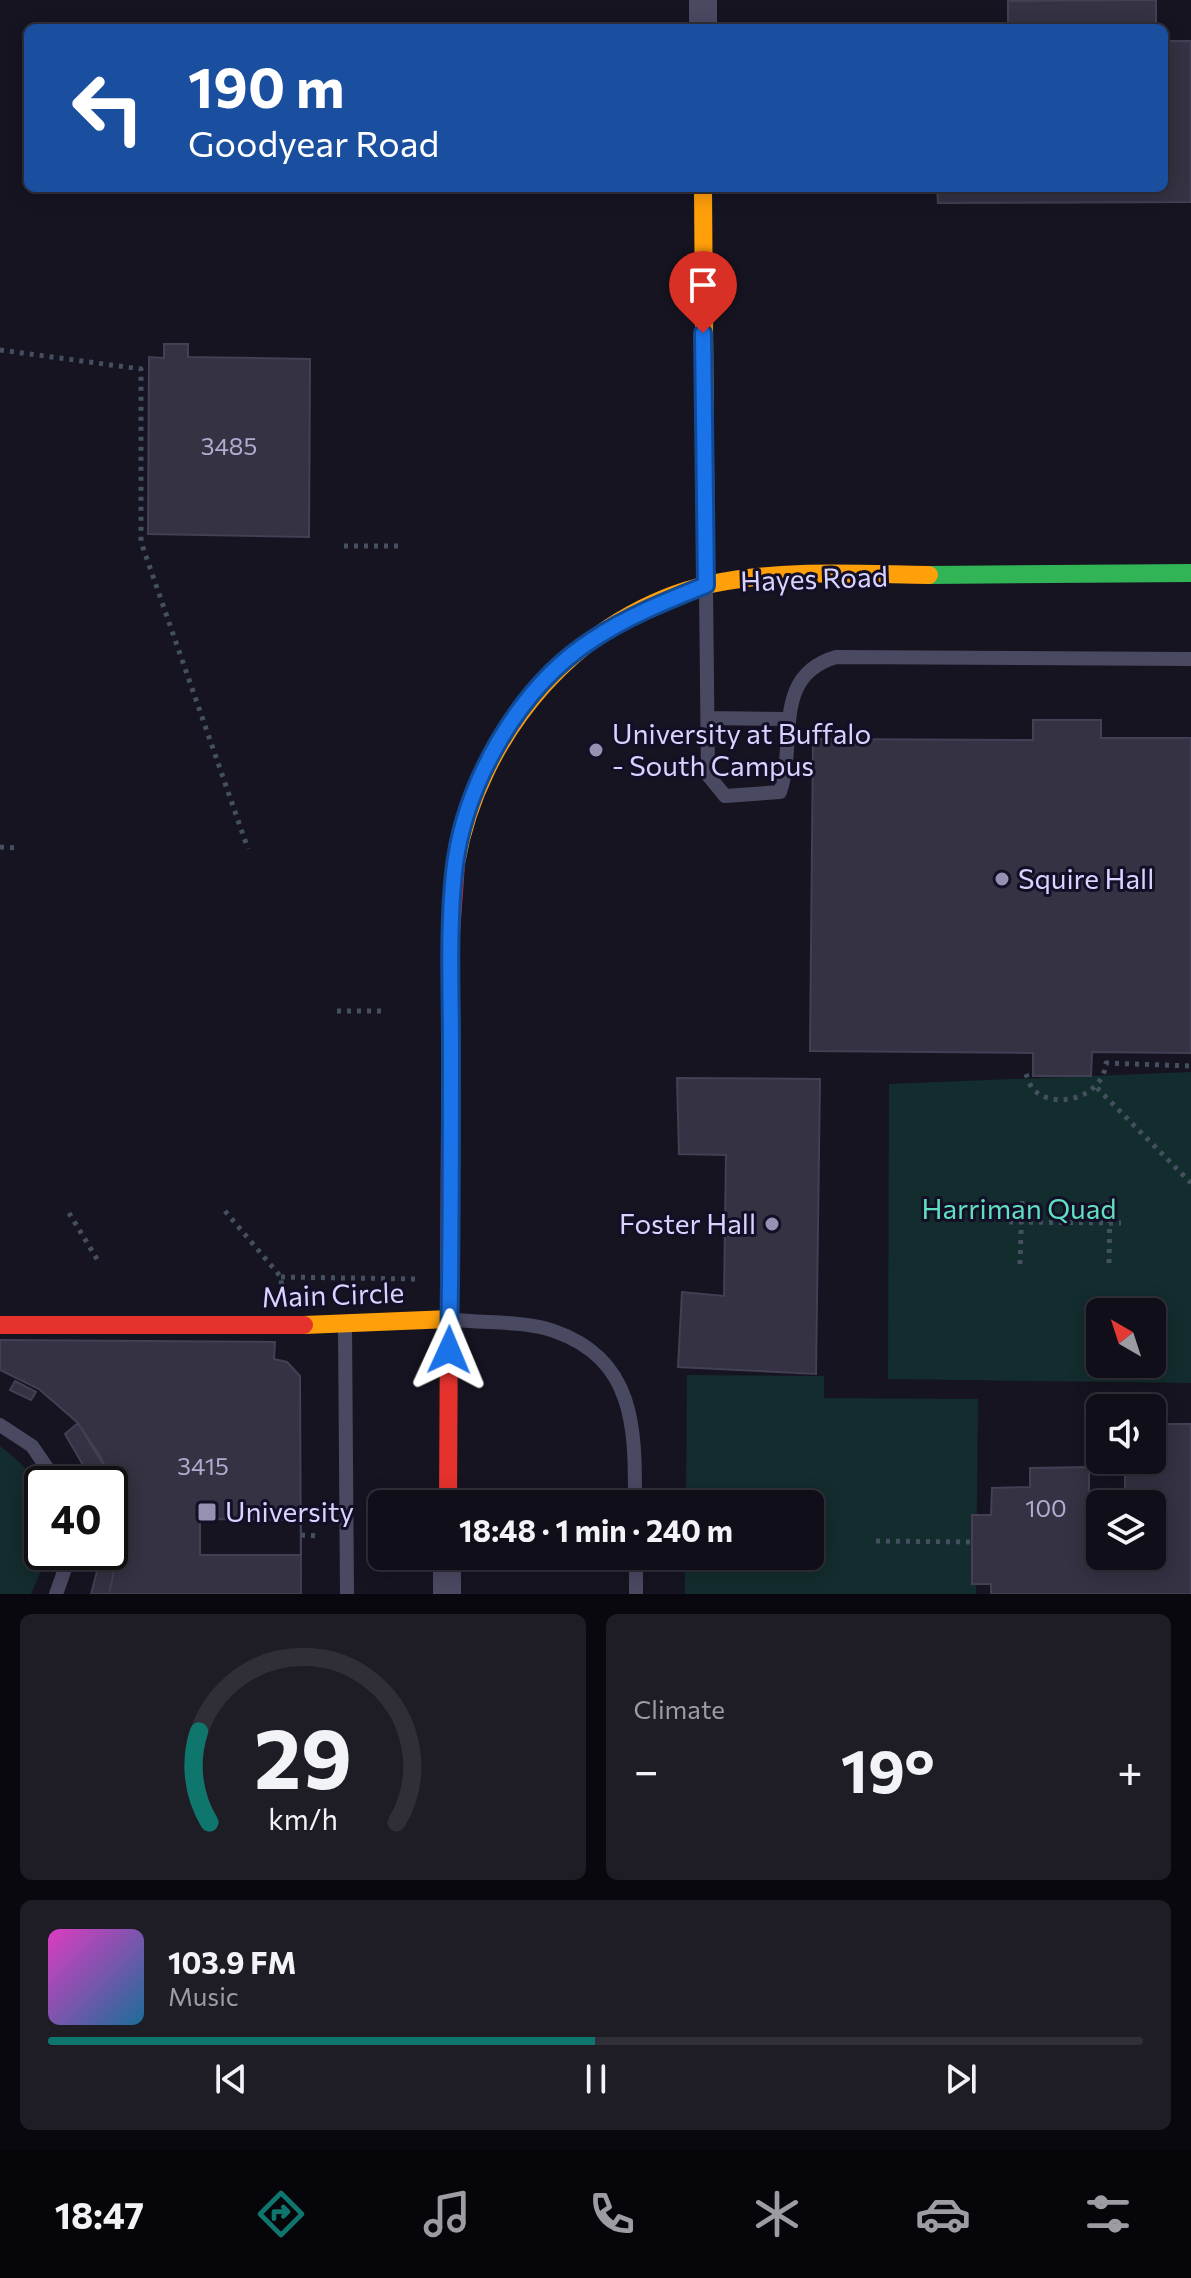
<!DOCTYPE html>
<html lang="en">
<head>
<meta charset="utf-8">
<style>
  body { margin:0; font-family:Commissioner,sans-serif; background:#1e1d26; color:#f1f3f6; height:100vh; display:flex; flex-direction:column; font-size:30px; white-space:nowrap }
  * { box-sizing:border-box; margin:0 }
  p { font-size:26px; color:#9c9ca2 }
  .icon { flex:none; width:44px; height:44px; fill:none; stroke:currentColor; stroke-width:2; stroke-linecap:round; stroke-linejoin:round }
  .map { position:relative; height:1594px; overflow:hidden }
  .sheet { display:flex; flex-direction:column; gap:20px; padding:20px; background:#09080e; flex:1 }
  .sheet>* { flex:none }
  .guide { position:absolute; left:24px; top:24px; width:1144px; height:168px; border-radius:12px; box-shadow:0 4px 20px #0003,0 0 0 2px #302f38; background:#1a4fa0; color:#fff; overflow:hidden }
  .needle { width:52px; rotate:321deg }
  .buttons { position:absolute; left:1086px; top:1298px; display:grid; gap:16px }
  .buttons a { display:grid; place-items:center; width:80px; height:80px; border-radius:12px; background:#100f19; box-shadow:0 4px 20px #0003,0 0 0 2px #302f38; font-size:40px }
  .speed { position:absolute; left:24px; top:1466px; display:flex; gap:16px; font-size:40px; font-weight:700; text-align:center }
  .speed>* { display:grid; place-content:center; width:104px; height:104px; border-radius:50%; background:#100f19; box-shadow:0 4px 20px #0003,0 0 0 2px #302f38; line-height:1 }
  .speed .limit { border:4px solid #111; border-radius:12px; background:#fff; color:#111 }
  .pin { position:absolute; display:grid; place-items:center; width:68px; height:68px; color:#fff; margin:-82px -34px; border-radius:50% 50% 50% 0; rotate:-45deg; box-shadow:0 0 8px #0007 }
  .pin .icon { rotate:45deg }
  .me { position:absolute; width:88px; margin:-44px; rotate:1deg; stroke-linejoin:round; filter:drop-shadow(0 0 6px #0008) }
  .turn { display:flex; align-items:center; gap:28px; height:168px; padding:0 32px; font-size:36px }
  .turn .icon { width:104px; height:104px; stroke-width:2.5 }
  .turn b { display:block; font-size:56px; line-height:68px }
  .big { font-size:60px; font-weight:700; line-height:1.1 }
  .sheet .tile { flex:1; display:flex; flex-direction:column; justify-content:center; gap:12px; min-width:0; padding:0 28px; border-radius:12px; background:#1e1d26 }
  .sheet .dial { align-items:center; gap:0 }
  .dial svg { height:208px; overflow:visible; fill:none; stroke:#302f38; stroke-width:7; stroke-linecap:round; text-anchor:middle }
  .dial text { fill:#f1f3f6; stroke:none }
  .song { display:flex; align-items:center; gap:24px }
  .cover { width:96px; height:96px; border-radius:12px; background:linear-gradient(135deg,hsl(310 70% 55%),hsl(200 70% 35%)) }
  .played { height:8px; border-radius:4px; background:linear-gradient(90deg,#0f766e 50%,#302f38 50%) }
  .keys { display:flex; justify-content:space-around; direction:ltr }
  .heat { display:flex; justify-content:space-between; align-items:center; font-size:44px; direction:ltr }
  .sheet .tiles { flex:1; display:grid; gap:20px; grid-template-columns:1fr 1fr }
  .tile:last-child { grid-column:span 2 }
  .trip { position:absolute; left:368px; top:1490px; width:456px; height:80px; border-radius:12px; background:#100f19; box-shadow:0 4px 20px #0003,0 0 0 2px #302f38; font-weight:700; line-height:80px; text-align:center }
  .menu { display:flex; height:128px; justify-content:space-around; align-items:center; background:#06060a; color:#9c9ca2 }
  .menu .icon { width:56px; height:56px }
  .menu .active { color:#0f766e }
  .menu b { font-size:36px; color:#f1f3f6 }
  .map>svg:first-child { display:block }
</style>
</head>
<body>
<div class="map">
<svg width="1191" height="1594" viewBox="0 0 1191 1594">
  <rect width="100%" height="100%" fill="#161421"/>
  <path fill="#132c2d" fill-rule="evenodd" d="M1191,1072V1383L888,1379L889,1084ZM1100,1312H1152V1364H1100Z
    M687,1375L824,1376V1398L978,1399L976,1594H685V1556H810V1504H686Z
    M0,1446C48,1483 42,1495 42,1552H49L31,1594H0Z"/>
  <path fill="#343243" stroke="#433f54" stroke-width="2" fill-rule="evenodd" d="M1156,0V28H1008V1Z
    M1164,41H1191V202L938,203L937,188H1164Z
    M164,344H188V357L310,359L309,537L148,534L149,357L164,358Z
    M1033,720H1101V738H1191V1053L1092,1052L1091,1076H1033V1053L810,1051L813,739L1033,740Z
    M677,1078L820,1079L816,1374L678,1367L682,1292L724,1296L726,1155L679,1154Z
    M0,1340L275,1342L274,1359L287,1362L300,1376L301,1594H109L120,1544L117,1500L108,1473L78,1423L39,1389L0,1370Z
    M15,1381L36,1392L31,1400L10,1390Z
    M78,1423L102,1459L117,1500L120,1544L109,1594H91L102,1552H110V1484H94L65,1434Z
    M1152,1424H1191V1594H991V1584H972V1515H991L992,1488L1030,1487V1468L1089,1467V1491L1125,1490V1460H1152ZM1100,1504H1152V1556H1100Z
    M200,1519L301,1520V1555H200Z"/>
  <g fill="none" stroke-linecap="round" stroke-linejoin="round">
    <path stroke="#44505f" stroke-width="5" stroke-dasharray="4 6" stroke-linecap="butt" d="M0,350L141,369V542L248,849
      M344,546H402
      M0,847L19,848
      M337,1011H385
      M1026,1074C1028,1079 1030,1087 1035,1091C1057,1110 1103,1097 1106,1063L1191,1066
      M1097,1088L1191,1183
      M1065,1201L1066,1223
      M225,1211L281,1277L282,1294
      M69,1213L100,1264
      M1009,1222L1121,1223
      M1109,1263L1110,1201
      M1020,1264L1022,1201
      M281,1277L416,1279
      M301,1535L320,1536
      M876,1541L972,1542"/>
    <path stroke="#4a4962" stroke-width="14" d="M706,588L708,775L725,796L780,792C797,742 771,676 836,657L1191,659
      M709,718L788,719
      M450,1319C482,1324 523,1320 554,1331C637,1360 635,1431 635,1504
      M345,1326L347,1594
      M0,1425L32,1446L58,1484
      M56,1594L71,1552
      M636,1594V1556"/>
    <path stroke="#4a4962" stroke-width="28" d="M703,28V0
      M447,1594V1556"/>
    <path stroke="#30b455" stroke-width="18" d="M929,575L1191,573"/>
    <path stroke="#ff9f0a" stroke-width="18" d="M703,188L706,585
      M456,863C478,734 581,612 711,584C783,569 856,574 929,575
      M304,1325L450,1319"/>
    <path stroke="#e5322d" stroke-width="18" d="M0,1325H304
      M448,1504L451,933L456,863"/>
  </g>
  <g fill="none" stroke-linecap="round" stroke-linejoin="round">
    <g stroke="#114b97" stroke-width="20">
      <path id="route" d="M449,1350C451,1250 451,1149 451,1048C451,990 448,931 454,873C463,786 518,688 592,640C628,616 666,601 706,585L703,333"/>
    </g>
    <use href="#route" stroke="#1a73e8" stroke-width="14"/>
  </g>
  <g fill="#9591b1" stroke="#130f26" stroke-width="3">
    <circle cx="596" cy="750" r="8"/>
    <circle cx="1002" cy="879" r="8"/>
    <circle cx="772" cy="1224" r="8"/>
    <rect x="197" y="1502" width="20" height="20" rx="4"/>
  </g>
  <g text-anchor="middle" stroke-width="6" stroke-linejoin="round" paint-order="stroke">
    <g font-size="24" fill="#b0acd0">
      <text x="229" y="455">3485</text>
      <text x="203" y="1475">3415</text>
      <text x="1046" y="1517">100</text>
    </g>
    <g font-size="28" fill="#d9d4ff" stroke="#130f26">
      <text transform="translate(814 579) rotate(-2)" y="10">Hayes Road</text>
      <text transform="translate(333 1295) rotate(-2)" y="10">Main Circle</text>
    </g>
    <g font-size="28" fill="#d9d4ff" stroke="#130f26" text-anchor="start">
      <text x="612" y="744">University at Buffalo<tspan x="612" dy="32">- South Campus</tspan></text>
      <text x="1018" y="889">Squire Hall</text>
      <text x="756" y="1234" text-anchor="end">Foster Hall</text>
      <text x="225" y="1522">University</text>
    </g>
    <g font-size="28" fill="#5fe0c0" stroke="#130f26">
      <text x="1019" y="1219">Harriman Quad</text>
    </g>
  </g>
</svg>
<div class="buttons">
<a><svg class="needle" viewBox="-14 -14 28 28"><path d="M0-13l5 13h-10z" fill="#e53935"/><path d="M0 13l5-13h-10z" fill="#9c9ca2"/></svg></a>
<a><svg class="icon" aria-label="sound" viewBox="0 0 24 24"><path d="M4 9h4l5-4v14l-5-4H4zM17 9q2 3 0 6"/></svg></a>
<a><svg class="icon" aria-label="layers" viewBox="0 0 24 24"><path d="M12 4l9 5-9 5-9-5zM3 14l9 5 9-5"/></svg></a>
</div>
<div class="speed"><div class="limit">40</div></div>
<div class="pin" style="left:703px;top:333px;background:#d93025"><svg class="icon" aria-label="arrive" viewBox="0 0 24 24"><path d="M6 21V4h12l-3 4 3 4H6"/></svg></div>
<svg class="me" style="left:449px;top:1350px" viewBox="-20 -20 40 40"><path d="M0-17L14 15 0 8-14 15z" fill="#1a73e8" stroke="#fff" stroke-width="4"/></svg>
<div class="trip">18:48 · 1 min · 240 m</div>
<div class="guide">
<div class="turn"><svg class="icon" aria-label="left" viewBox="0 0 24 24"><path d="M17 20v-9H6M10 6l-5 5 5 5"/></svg><div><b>190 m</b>Goodyear Road</div></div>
</div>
</div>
<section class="sheet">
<div class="tiles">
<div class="tile dial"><svg viewBox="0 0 100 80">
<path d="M14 69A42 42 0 1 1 86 69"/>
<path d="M14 69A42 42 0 0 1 10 34" stroke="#0f766e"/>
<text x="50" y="56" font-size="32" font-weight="700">29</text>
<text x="50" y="72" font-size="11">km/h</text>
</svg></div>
<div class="tile"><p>Climate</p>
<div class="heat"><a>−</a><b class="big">19°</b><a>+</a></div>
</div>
<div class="tile">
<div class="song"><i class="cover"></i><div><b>103.9 FM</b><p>Music</p></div></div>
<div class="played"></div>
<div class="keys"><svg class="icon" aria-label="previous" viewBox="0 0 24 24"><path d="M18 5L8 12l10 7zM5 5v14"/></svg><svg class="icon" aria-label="pause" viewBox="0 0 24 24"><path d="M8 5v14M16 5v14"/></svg><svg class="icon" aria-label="next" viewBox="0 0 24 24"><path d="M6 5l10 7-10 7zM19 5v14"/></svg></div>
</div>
</div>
</section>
<nav class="menu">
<b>18:47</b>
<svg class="icon active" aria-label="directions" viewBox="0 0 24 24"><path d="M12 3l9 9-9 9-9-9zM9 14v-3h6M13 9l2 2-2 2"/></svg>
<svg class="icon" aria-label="music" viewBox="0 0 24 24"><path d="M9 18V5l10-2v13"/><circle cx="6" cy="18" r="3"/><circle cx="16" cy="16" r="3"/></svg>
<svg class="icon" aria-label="phone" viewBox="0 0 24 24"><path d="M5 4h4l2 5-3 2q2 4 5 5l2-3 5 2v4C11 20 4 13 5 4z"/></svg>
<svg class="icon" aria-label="climate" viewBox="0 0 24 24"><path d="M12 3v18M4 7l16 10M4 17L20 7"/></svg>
<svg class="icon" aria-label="car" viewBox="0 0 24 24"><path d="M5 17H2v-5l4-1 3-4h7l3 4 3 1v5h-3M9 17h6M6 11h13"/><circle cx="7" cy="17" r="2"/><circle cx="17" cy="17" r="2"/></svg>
<svg class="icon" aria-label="filters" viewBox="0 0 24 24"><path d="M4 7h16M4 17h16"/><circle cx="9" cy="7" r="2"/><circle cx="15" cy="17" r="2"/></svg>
</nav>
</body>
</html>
